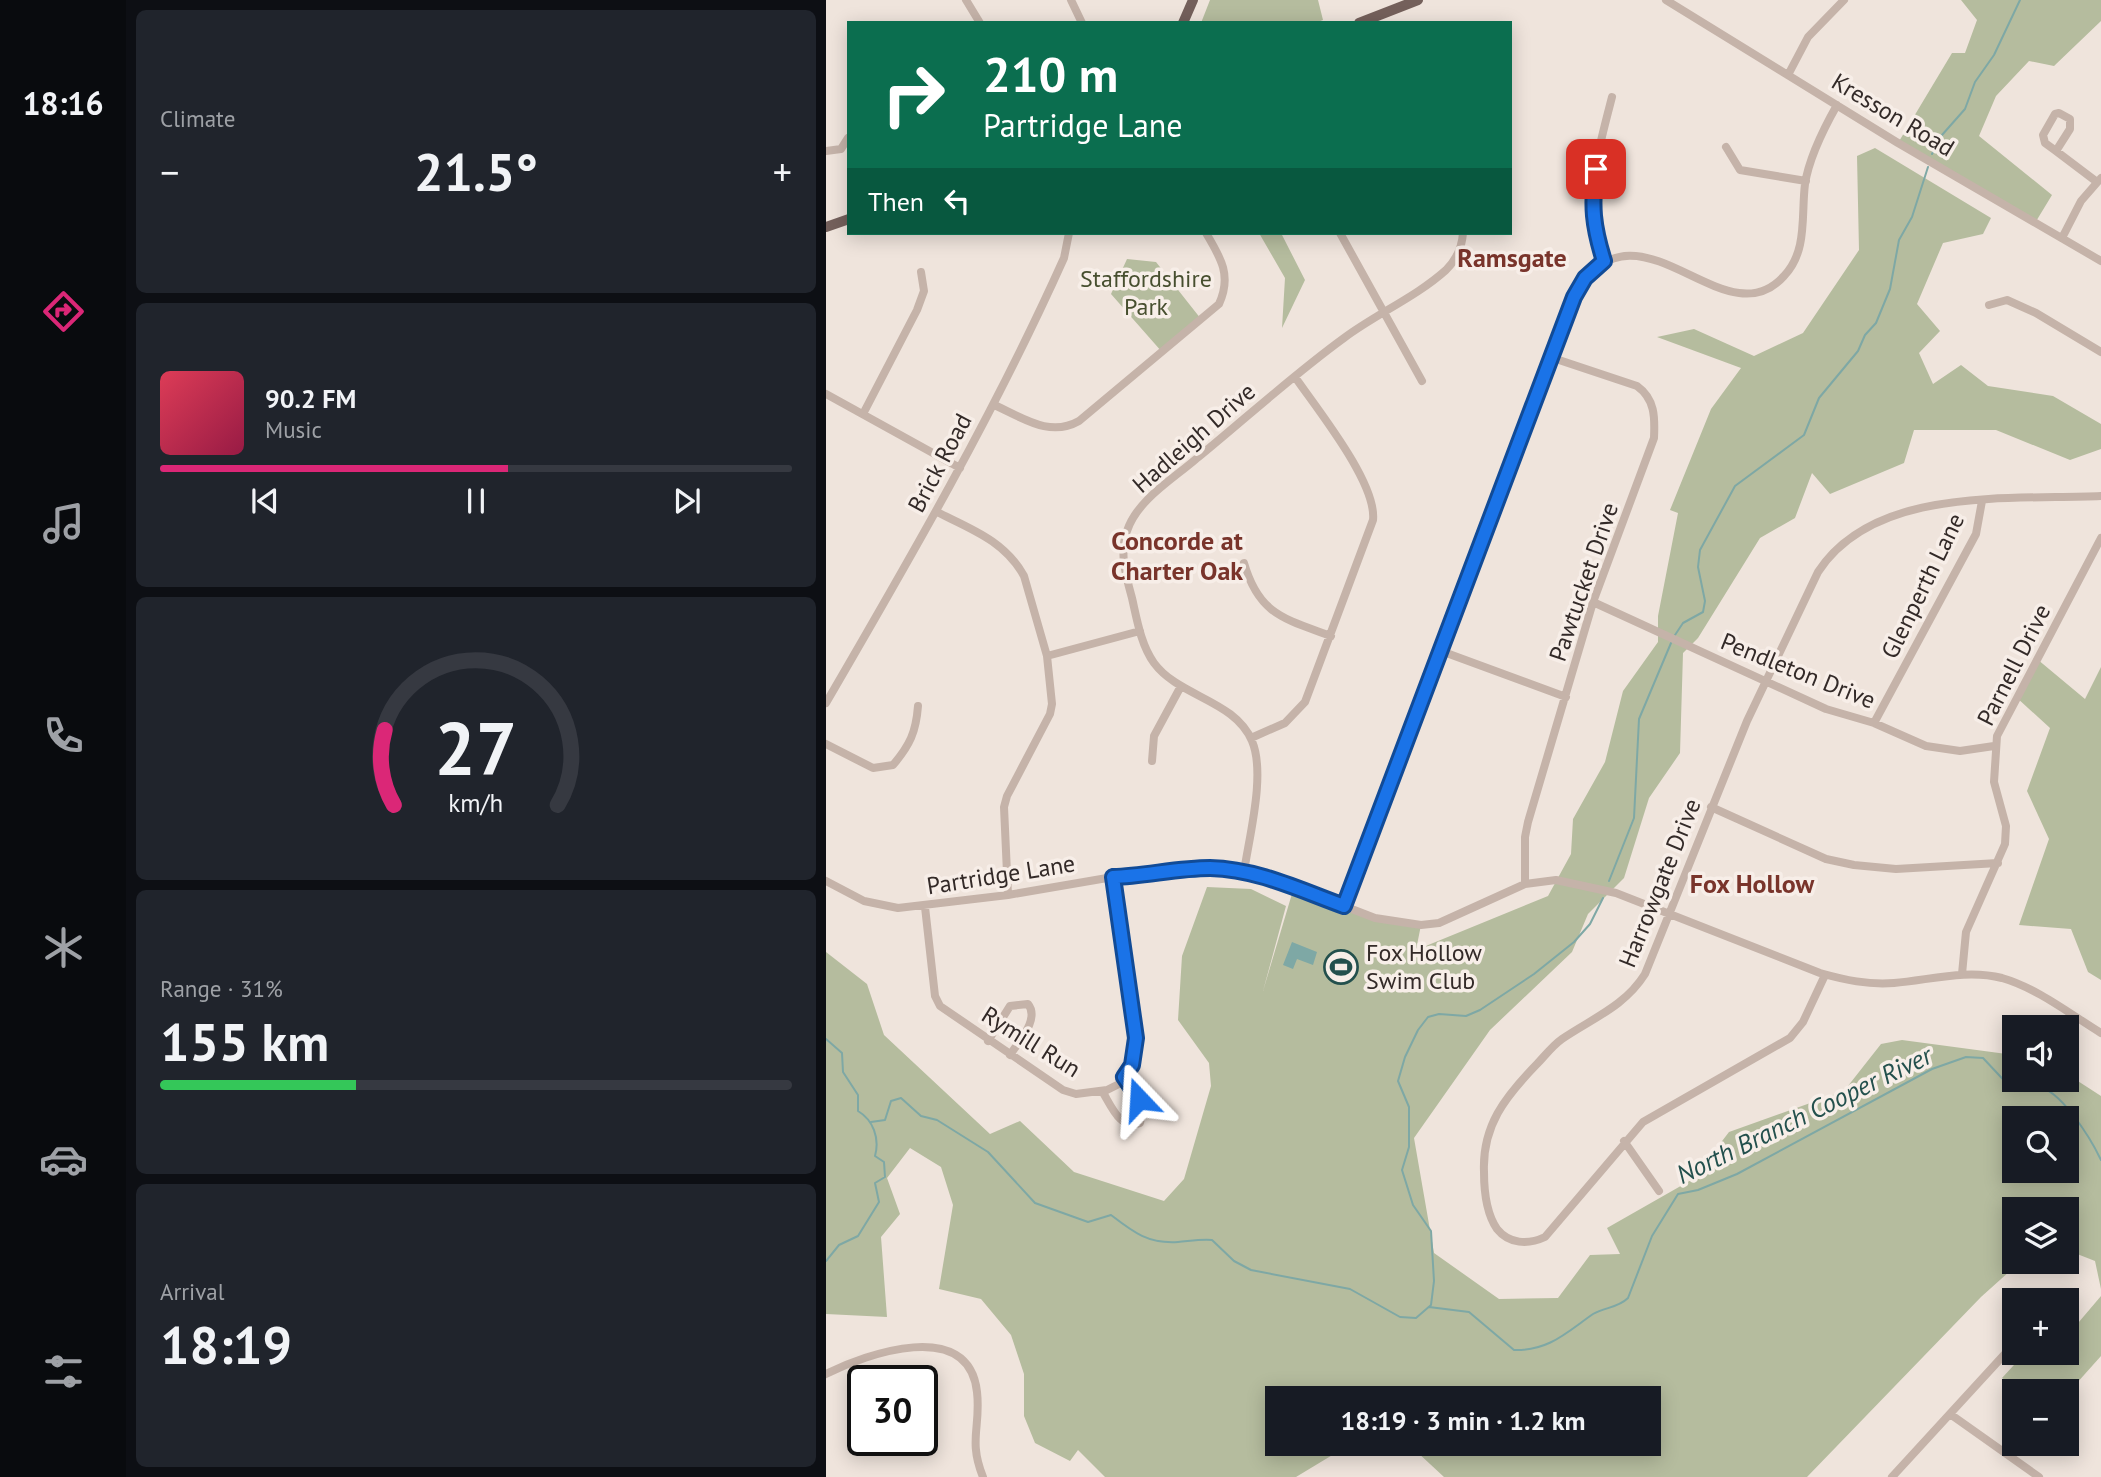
<!DOCTYPE html>
<html lang="en">
<head>
<meta charset="utf-8">
<style>
  body { margin:0; font-family:"PT Sans",sans-serif; background:#20242c; color:#f1f3f6; height:100vh; display:flex; flex-direction:column; font-size:26px; white-space:nowrap }
  * { box-sizing:border-box; margin:0 }
  p { font-size:23px; color:#9ea1a6 }
  .icon { flex:none; width:38px; height:38px; fill:none; stroke:currentColor; stroke-width:2; stroke-linecap:round; stroke-linejoin:round }
  .map { position:relative; flex:1; overflow:hidden }
  .sheet { display:flex; flex-direction:column; gap:10px; padding:10px; background:#0d0f14; width:700px }
  .sheet>* { flex:none }
  .guide { position:absolute; left:21px; top:21px; width:665px; height:214px; border-radius:0px; box-shadow:0 4px 18px #0003; background:#0b6e4f; color:#fff; overflow:hidden }
  .tools { position:absolute; left:1176px; top:1015px; display:grid; gap:14px }
  .tools a { display:grid; place-items:center; width:77px; height:77px; border-radius:0px; background:#171b24; box-shadow:0 4px 18px #0003; font-size:35px }
  .speed { position:absolute; left:21px; top:1365px; display:flex; gap:14px; font-size:35px; font-weight:700; text-align:center }
  .speed>* { display:grid; place-content:center; width:91px; height:91px; border-radius:50%; background:#171b24; box-shadow:0 4px 18px #0003; line-height:1 }
  .speed .limit { border:4px solid #111; border-radius:10px; background:#fff; color:#111 }
  .pin { position:absolute; display:grid; place-items:center; width:60px; height:60px; color:#fff; margin:-30px; border-radius:14px; box-shadow:0 4px 10px #0006 }
  .me { position:absolute; width:77px; margin:-38px; rotate:340deg; stroke-linejoin:round; filter:drop-shadow(0 0 5px #0008) }
  .turn { display:flex; align-items:center; gap:24px; height:147px; padding:0 21px; font-size:32px }
  .turn .icon { width:91px; height:91px; stroke-width:2.5 }
  .turn b { display:block; font-size:49px; line-height:60px }
  .then { display:flex; align-items:center; height:66px; padding:0 21px; background:#0003; gap:14px; font-size:26px }
  .big { font-size:52px; font-weight:600; line-height:1.1 }
  .sheet .widget { flex:1; display:flex; flex-direction:column; justify-content:center; gap:10px; min-width:0; padding:0 24px; border-radius:10px; background:#20242c }
  .sheet .dial { align-items:center; gap:0 }
  .dial svg { height:182px; overflow:visible; fill:none; stroke:#363941; stroke-width:7; stroke-linecap:round; text-anchor:middle }
  .dial text { fill:#f1f3f6; stroke:none }
  .song { display:flex; align-items:center; gap:21px }
  .cover { width:84px; height:84px; border-radius:10px; background:linear-gradient(135deg,hsl(350 70% 55%),hsl(340 70% 35%)) }
  .played { height:7px; border-radius:4px; background:linear-gradient(90deg,#db2777 55%,#363941 55%) }
  .keys { display:flex; justify-content:space-around; direction:ltr }
  .heat { display:flex; justify-content:space-between; align-items:center; font-size:38px; direction:ltr }
  .charge { height:10px; border-radius:5px; background:linear-gradient(90deg,#34c759 31%,#363941 0) }
  .trip { position:absolute; left:439px; top:1386px; width:396px; height:70px; border-radius:0px; background:#171b24; box-shadow:0 4px 18px #0003; font-weight:600; line-height:70px; text-align:center }
  main { display:flex; flex:1; min-height:0 }
  .tabs { display:flex; flex-direction:column; width:126px; justify-content:space-around; align-items:center; background:#090b0e; color:#9ea1a6 }
  .tabs .icon { width:49px; height:49px }
  .tabs .on { color:#db2777 }
  .tabs b { font-size:32px; color:#f1f3f6 }
  .map>svg:first-child { display:block }
</style>
</head>
<body>
<main>
<nav class="tabs">
<b>18:16</b>
<svg class="icon on" aria-label="directions" viewBox="0 0 24 24"><path d="M12 3l9 9-9 9-9-9zM9 14v-3h6M13 9l2 2-2 2"/></svg>
<svg class="icon" aria-label="music" viewBox="0 0 24 24"><path d="M9 18V5l10-2v13"/><circle cx="6" cy="18" r="3"/><circle cx="16" cy="16" r="3"/></svg>
<svg class="icon" aria-label="phone" viewBox="0 0 24 24"><path d="M5 4h4l2 5-3 2q2 4 5 5l2-3 5 2v4C11 20 4 13 5 4z"/></svg>
<svg class="icon" aria-label="climate" viewBox="0 0 24 24"><path d="M12 3v18M4 7l16 10M4 17L20 7"/></svg>
<svg class="icon" aria-label="car" viewBox="0 0 24 24"><path d="M5 17H2v-5l4-1 3-4h7l3 4 3 1v5h-3M9 17h6M6 11h13"/><circle cx="7" cy="17" r="2"/><circle cx="17" cy="17" r="2"/></svg>
<svg class="icon" aria-label="filters" viewBox="0 0 24 24"><path d="M4 7h16M4 17h16"/><circle cx="9" cy="7" r="2"/><circle cx="15" cy="17" r="2"/></svg>
</nav>
<section class="sheet">
<div class="widget"><p>Climate</p>
<div class="heat"><a>−</a><b class="big">21.5°</b><a>+</a></div>
</div>
<div class="widget">
<div class="song"><i class="cover"></i><div><b>90.2 FM</b><p>Music</p></div></div>
<div class="played"></div>
<div class="keys"><svg class="icon" aria-label="previous" viewBox="0 0 24 24"><path d="M18 5L8 12l10 7zM5 5v14"/></svg><svg class="icon" aria-label="pause" viewBox="0 0 24 24"><path d="M8 5v14M16 5v14"/></svg><svg class="icon" aria-label="next" viewBox="0 0 24 24"><path d="M6 5l10 7-10 7zM19 5v14"/></svg></div>
</div>
<div class="widget dial"><svg viewBox="0 0 100 80">
<path d="M14 69A42 42 0 1 1 86 69"/>
<path d="M14 69A42 42 0 0 1 10 36" stroke="#db2777"/>
<text x="50" y="56" font-size="32" font-weight="700">27</text>
<text x="50" y="72" font-size="11">km/h</text>
</svg></div>
<div class="widget"><p>Range · 31%</p><b class="big">155 km</b><div class="charge"></div></div>
<div class="widget"><p>Arrival</p><b class="big">18:19</b></div>
</section>
<div class="map">
<svg width="1275" height="1477" viewBox="0 0 1275 1477">
  <rect width="100%" height="100%" fill="#efe4dc"/>
  <path fill="#b5bc9e" fill-rule="evenodd" d="M384,0H492L497,20L489,23H375Z
    M1135,0H1275V21L1228,66L1203,61L1170,96L1153,136L1226,195L1209,223L1072,143L1126,53H1139L1151,20Z
    M1049,148L1165,218L1157,234L1117,243L1091,304L1114,331L1093,353L1107,384L1135,365L1162,386L1227,396L1275,424V449L1244,460L1170,430H1088L1078,463L1004,494L986,473L969,518L934,538L872,638L857,653L854,753L823,798L798,878L762,914L746,952L664,1030L588,1138L608,1253L673,1299L732,1298L764,1255L794,1254L781,1228L867,1179L903,1132L1018,1091L1055,1044L1076,1040L1188,1055V1080H1241V1074L1275,1096V1289L1269,1261L1241,1250V1209H1188V1262H1194L1155,1297L981,1477H618L590,1451L566,1444H822V1398H452V1444H561L518,1448L470,1477H279L252,1450L244,1461L209,1443L198,1416V1374L185,1335L155,1299L113,1289L127,1205L115,1167L84,1148L61,1178L74,1214L55,1237L61,1317L0,1314V952L41,984L58,1035L164,1134L194,1121L248,1172L338,1201L358,1179L385,1086L383,1063L352,1020L356,956L381,887L425,889L460,906L437,991L468,887L549,918L595,925L590,950L722,896L745,854L747,819L779,762L797,691L832,642V616L852,513L844,510L885,409L915,368L831,337L868,329L928,356L977,333L1033,250L1031,156ZM1188,1118H1241V1171H1188Z
    M433,233H455L479,280L456,328L459,278Z
    M301,259L330,262L375,319L336,352L285,294Z
    M1211,659L1259,699L1275,667V980L1262,972L1245,929L1193,925L1223,839L1201,791L1224,728L1190,697Z
    M1275,1296V1356L1241,1394V1391H1194L1176,1378L1199,1353H1241V1336Z"/>
  <path fill="#7ea8a5" d="M466,942L491,952L487,965L471,959L467,969L457,965Z"/>
  <g fill="none" stroke-linecap="round" stroke-linejoin="round">
    <path stroke="#7ea8a5" stroke-width="2" d="M1106,154L1116,135L1139,109L1149,82L1168,55L1194,0
      M849,635L857,623L877,612L879,601L872,567L874,550L909,486L978,435L993,398L1032,351L1039,335L1050,323L1064,289L1073,240L1086,217L1102,167
      M783,881L808,818L813,719L845,643
      M0,1039L16,1053L17,1072L32,1095V1111C47,1120 54,1138 49,1156L58,1162L59,1177L49,1183L53,1202L32,1236L13,1245L0,1261
      M45,1122L59,1120L65,1101L75,1098L95,1116L111,1120L162,1152L209,1203L262,1222L285,1215C307,1232 322,1244 352,1242C364,1241 375,1239 386,1240L408,1261L425,1270L524,1289L574,1317L590,1318L605,1305L608,1281L605,1231L587,1205L576,1170L583,1147V1107L572,1081L579,1057L592,1030L602,1017L613,1014L640,1016L654,1010L708,974L748,942L764,924L777,898
      M603,1307L643,1312L688,1350C723,1351 741,1332 767,1314C779,1307 792,1308 802,1298L826,1236L852,1194L872,1190L911,1174L1106,1069L1140,1057L1157,1058L1187,1090C1195,1090 1202,1086 1209,1086C1234,1087 1266,1141 1275,1160"/>
    <path stroke="#c5b3a9" stroke-width="8" d="M140,0L154,23
      M245,0L256,23
      M840,0L1072,143L1275,261
      M962,75L982,37L1018,0
      M1233,113L1244,119V129L1230,151L1219,143L1217,135L1229,114Z
      M900,147L914,170L980,181
      M0,151L15,149L22,138
      M1230,151L1271,182
      M514,233L596,381
      M1236,238L1255,201L1275,178
      M778,261C758,198 770,159 786,97
      M1163,305L1181,300L1210,313L1275,352
      M0,394L134,468
      M168,405C196,417 223,438 253,421L393,304C406,276 395,258 380,233
      M37,414L91,310L98,291L95,272
      M111,512C145,529 179,541 198,576L221,656L226,704L224,714L181,796L178,807L182,895
      M418,563C433,615 459,619 505,636
      M767,602L1000,709L1048,723L1100,746L1134,751L1168,746
      M615,651L740,697
      M221,656L314,631
      M0,703C85,557 169,412 238,258L243,233
      M1048,723L1150,534L1156,501
      M425,738L459,723L479,702L547,520C551,483 491,409 469,377
      M0,744L47,768L67,765C84,745 90,732 92,706
      M326,761L328,736L355,686
      M885,807L1000,859L1028,865L1070,869L1172,863
      M418,872C423,837 440,774 426,741C409,700 353,697 328,663C315,645 311,620 306,598C300,576 293,553 301,531C311,500 347,479 370,459C419,419 467,375 518,338C550,314 590,297 620,270C630,260 636,247 637,233
      M0,881L38,901L72,908L182,895L287,877L382,868L406,870L443,877L549,918L595,925L613,923L699,884L730,880L790,893L994,973C1019,980 1042,985 1068,983C1104,980 1140,969 1176,978C1211,988 1244,1014 1275,1033
      M699,884V837L702,822L767,602L828,438C829,417 829,399 811,386L727,358
      M518,906L748,297C810,185 897,344 958,276C982,251 975,215 979,184C983,158 998,128 1011,105
      M99,907L109,996L114,1006L237,1090L250,1094L281,1090L293,1084L306,1065L309,1051L287,877
      M1136,974L1140,932L1179,844L1180,826L1168,782L1171,736L1275,538
      M999,975L977,1022L964,1038L817,1122L719,1237C702,1245 683,1244 671,1229C660,1213 658,1190 658,1172C656,1126 679,1097 710,1065C718,1057 726,1046 736,1039C767,1018 799,1006 819,974L921,721L992,572C1048,486 1183,500 1275,496
      M162,1041L184,1006L202,1004C214,1019 193,1041 184,1055
      M276,1091C285,1105 294,1131 314,1123L317,1108L298,1077
      M798,1141L833,1191
      M0,1374C40,1354 143,1317 151,1392C155,1427 142,1440 157,1477
      M1124,1414L1213,1477
      M1066,1477L1188,1344"/>
    <path stroke="#74605b" stroke-width="10" d="M357,23L367,0
      M533,23L592,0
      M0,227L23,219"/>
  </g>
  <g fill="none" stroke-linecap="round" stroke-linejoin="round">
    <g stroke="#114b97" stroke-width="18">
      <path id="route" d="M313,1099L298,1077L306,1065L310,1038L287,877C319,876 352,868 384,868C431,869 474,890 518,906L748,297L759,278L778,261C767,226 765,206 770,169"/>
    </g>
    <use href="#route" stroke="#1a73e8" stroke-width="12"/>
  </g>
  <defs>
    <g id="stadium-ring" transform="scale(1.75)"><circle r="9.5" fill="#f7eee8" stroke="#23504d" stroke-width="1.5"/><path d="M0-5a6.5 5 0 1 0 0 10a6.5 5 0 1 0 0-10ZM-3.5-1.8h7v3.6h-7Z" fill="#23504d"/></g>
  </defs>
  <g fill-rule="evenodd">
    <use href="#stadium-ring" x="515" y="967"/>
  </g>
  <g text-anchor="middle" stroke-width="7" stroke-linejoin="round" paint-order="stroke">
    <g font-size="24" fill="#332a28" stroke="#f7eee8">
      <text transform="translate(1067 115) rotate(31)" y="8">Kresson Road</text>
      <text transform="translate(368 438) rotate(-41)" y="8">Hadleigh Drive</text>
      <text transform="translate(114 463) rotate(-62)" y="8">Brick Road</text>
      <text transform="translate(758 582) rotate(-71)" y="8">Pawtucket Drive</text>
      <text transform="translate(1097 586) rotate(-64)" y="8">Glenperth Lane</text>
      <text transform="translate(1188 665) rotate(-63)" y="8">Parnell Drive</text>
      <text transform="translate(972 671) rotate(22)" y="8">Pendleton Drive</text>
      <text transform="translate(175 875) rotate(-9)" y="8">Partridge Lane</text>
      <text transform="translate(834 883) rotate(-68)" y="8">Harrowgate Drive</text>
      <text transform="translate(205 1042) rotate(32)" y="8">Rymill Run</text>
    </g>
    <g font-size="24" fill="#474f2f" stroke="#f7eee8">
      <text x="320" y="287">Staffordshire<tspan x="320" dy="28">Park</tspan></text>
    </g>
    <g font-size="24" fill="#332a28" stroke="#f7eee8" text-anchor="start">
      <text x="540" y="961">Fox Hollow<tspan x="540" dy="28">Swim Club</tspan></text>
    </g>
    <g font-size="26" font-weight="bold" fill="#79342b" stroke="#f7eee8">
      <text x="686" y="267">Ramsgate</text>
      <text x="351" y="550">Concorde at<tspan x="351" dy="30">Charter Oak</tspan></text>
      <text x="926" y="893">Fox Hollow</text>
    </g>
    <g font-size="26" font-style="italic" fill="#23504d" stroke="#f7eee8">
      <text transform="translate(978 1115) rotate(-26)" y="9">North Branch Cooper River</text>
    </g>
  </g>
</svg>
<div class="tools">
<a><svg class="icon" aria-label="sound" viewBox="0 0 24 24"><path d="M4 9h4l5-4v14l-5-4H4zM17 9q2 3 0 6"/></svg></a>
<a><svg class="icon" aria-label="search" viewBox="0 0 24 24"><circle cx="10" cy="10" r="6"/><path d="M15 15l6 6"/></svg></a>
<a><svg class="icon" aria-label="layers" viewBox="0 0 24 24"><path d="M12 4l9 5-9 5-9-5zM3 14l9 5 9-5"/></svg></a>
<a>+</a>
<a>−</a>
</div>
<div class="speed"><div class="limit">30</div></div>
<div class="pin" style="left:770px;top:169px;background:#d93025"><svg class="icon" aria-label="arrive" viewBox="0 0 24 24"><path d="M6 21V4h12l-3 4 3 4H6"/></svg></div>
<svg class="me" style="left:313px;top:1099px" viewBox="-20 -20 40 40"><path d="M0-17L14 15 0 8-14 15z" fill="#1a73e8" stroke="#fff" stroke-width="4"/></svg>
<div class="trip">18:19 · 3 min · 1.2 km</div>
<div class="guide">
<div class="turn"><svg class="icon" aria-label="right" viewBox="0 0 24 24"><path d="M7 20v-9h11M14 6l5 5-5 5"/></svg><div><b>210 m</b>Partridge Lane</div></div>
<div class="then">Then<svg class="icon" aria-label="left" viewBox="0 0 24 24"><path d="M17 20v-9H6M10 6l-5 5 5 5"/></svg></div>
</div>
</div>
</main>
</body>
</html>
